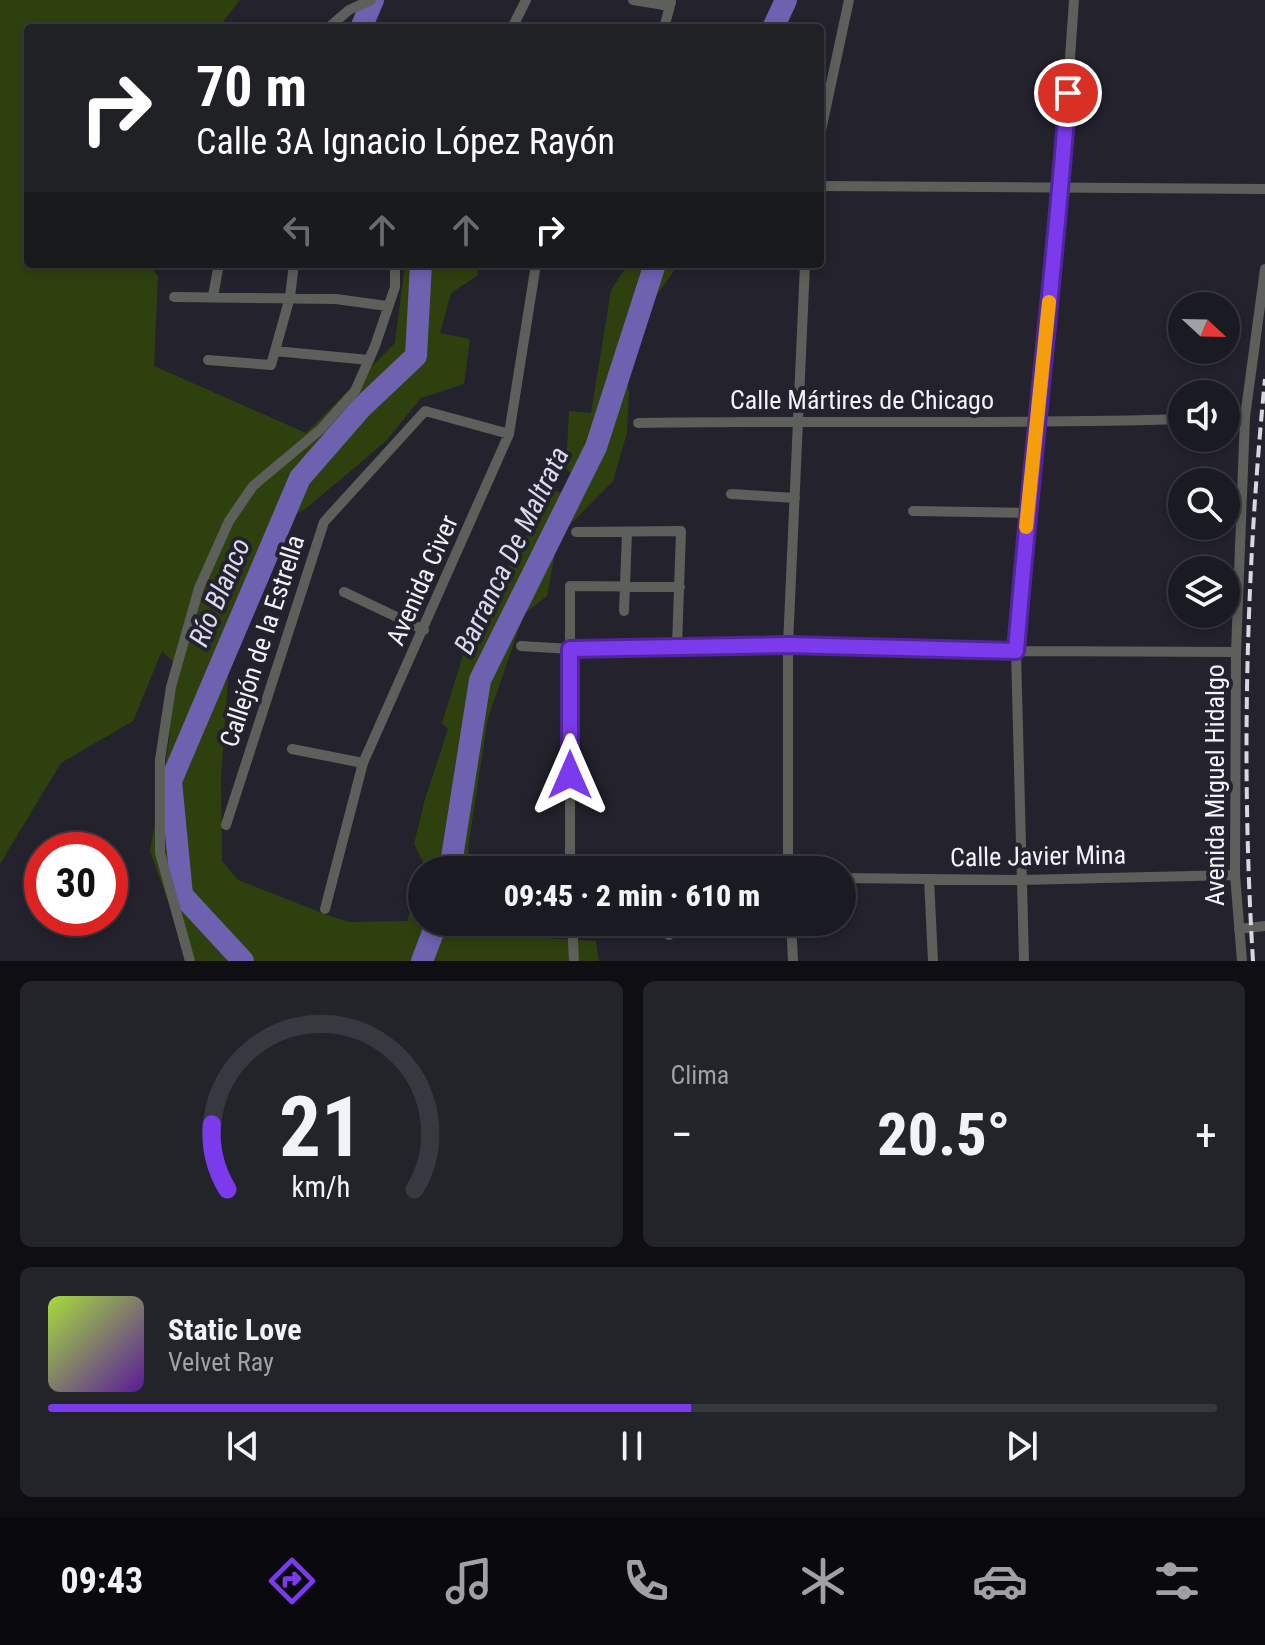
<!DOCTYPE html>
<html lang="es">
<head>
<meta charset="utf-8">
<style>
  body { margin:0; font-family:"Roboto Condensed",sans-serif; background:#23232a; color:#f1f3f6; height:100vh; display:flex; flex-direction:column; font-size:30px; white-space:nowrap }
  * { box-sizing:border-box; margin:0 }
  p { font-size:26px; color:#9fa1a5 }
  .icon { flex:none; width:44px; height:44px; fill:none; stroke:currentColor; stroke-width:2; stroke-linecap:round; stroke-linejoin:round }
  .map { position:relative; height:961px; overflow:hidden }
  .side { display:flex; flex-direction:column; gap:20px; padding:20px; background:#0e0e13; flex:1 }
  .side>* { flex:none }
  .hud { position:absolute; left:24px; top:24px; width:800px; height:244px; border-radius:8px; box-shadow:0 4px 12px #0003,0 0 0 2px #383840; background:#202124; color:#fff; overflow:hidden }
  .needle { width:52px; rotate:112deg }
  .fabs { position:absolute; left:1168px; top:292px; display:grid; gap:16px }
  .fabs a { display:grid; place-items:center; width:72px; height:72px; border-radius:50%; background:#1a1a22; box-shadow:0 4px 12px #0003,0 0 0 2px #383840; font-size:40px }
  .speed { position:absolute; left:24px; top:832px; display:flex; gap:16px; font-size:40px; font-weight:700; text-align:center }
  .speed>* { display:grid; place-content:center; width:104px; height:104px; border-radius:50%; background:#1a1a22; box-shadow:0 4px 12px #0003,0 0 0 2px #383840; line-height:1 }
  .speed .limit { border:12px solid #d22; background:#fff; color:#111 }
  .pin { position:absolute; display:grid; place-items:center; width:68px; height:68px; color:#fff; margin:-34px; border:4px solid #fff; border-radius:50%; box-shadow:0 2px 8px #0007 }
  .me { position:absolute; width:88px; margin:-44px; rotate:0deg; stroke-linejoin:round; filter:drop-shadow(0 0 6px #0008) }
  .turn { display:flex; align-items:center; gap:28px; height:168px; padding:0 40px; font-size:36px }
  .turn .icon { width:104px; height:104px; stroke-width:2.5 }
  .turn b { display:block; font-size:56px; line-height:68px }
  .lanes { display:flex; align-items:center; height:76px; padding:0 40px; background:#0003; justify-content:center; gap:40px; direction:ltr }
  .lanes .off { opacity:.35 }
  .big { font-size:60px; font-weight:800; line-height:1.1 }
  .side .widget { flex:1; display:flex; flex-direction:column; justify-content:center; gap:12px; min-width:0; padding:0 28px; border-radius:12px; background:#23232a }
  .side .dial { align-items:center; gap:0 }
  .dial svg { height:208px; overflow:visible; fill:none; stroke:#383840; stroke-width:7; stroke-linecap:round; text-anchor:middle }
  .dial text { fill:#f1f3f6; stroke:none }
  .song { display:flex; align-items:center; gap:24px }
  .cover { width:96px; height:96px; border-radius:12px; background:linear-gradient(135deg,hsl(80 70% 55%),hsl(270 70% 35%)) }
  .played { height:8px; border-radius:4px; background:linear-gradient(90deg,#7c3aed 55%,#383840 55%) }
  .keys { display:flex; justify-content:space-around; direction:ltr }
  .heat { display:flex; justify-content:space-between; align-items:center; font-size:44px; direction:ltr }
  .side .tiles { flex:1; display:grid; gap:20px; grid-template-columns:1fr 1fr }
  .widget:last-child { grid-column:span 2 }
  .trip { position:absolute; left:408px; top:856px; width:448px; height:80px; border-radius:40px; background:#1a1a22; box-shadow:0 4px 12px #0003,0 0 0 2px #383840; font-weight:800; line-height:80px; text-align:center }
  .tabs { display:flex; height:128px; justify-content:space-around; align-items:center; background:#0a0a0e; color:#9fa1a5 }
  .tabs .icon { width:56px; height:56px }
  .tabs .current { color:#7c3aed }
  .tabs b { font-size:36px; color:#f1f3f6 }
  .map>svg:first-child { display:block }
</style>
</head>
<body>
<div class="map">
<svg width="1265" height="961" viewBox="0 0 1265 961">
  <rect width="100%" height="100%" fill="#23222d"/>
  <path fill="#2f400f" d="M0,0H240L218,28H28V264H149L158,276L154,366L306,433L395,343L405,264H477L478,275L451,293L440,333L470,339L464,384L421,398L386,441L304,510L267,528L233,607L221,779L222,861L238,880L327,915L349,922L407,921L422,883V922H494L508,936L596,941L599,961H189L150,851L169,741L174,663L162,651L133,721L61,763L0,864Z
    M628,264H679L622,344L629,392L627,433L613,481L558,537L547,596L524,614L488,718L469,841L467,870H427L414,844L425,799L448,729L442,723L468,639L516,552L555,491L566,494L578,479L566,469L569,411L591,413L611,290Z"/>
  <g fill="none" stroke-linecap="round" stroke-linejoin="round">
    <path stroke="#6d61b0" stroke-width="22" d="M361,28L373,0
      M773,28L786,0
      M450,870L480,680L596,447L655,264
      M243,961L182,895L171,781L300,478L361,408L416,356L421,264
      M422,961L437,922"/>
    <path stroke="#5c5f5a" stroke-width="10" d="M633,0L670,6
      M328,28L349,10L371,0
      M512,28L526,0
      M664,28L671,2
      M820,135L849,0
      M820,186L1265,189
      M213,296L219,264
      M174,297L336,299L387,306
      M275,351L369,360
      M208,360L271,365L290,297L294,264
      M1226,418L1245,417
      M638,423C819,420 1001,425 1182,419
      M731,494L795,498
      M913,511L1027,513
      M576,532L681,531L677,646
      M344,592L424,630
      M624,611L627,533
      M521,646L570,649L788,645L1016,651L1236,652
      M292,749L363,763
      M226,825L324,522L425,411L509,434
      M570,870V586L680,587
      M788,870V645L805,264
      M842,878L1021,880L1235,875
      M929,879L933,961
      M325,909L363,763L509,434L536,264
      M572,922L574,961
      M668,922L669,935
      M791,922L793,961
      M1239,929L1265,926
      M190,961L160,853V760L171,687L199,588L229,521L253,486L321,429L355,391L375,346L395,287V264
      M1024,961L1016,651L1027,513L1061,187L1074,0
      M1242,961L1235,875L1236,652L1245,417L1265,269"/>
    <path stroke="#d9d8e1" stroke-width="4" stroke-dasharray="12 6" stroke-linecap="butt" d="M1253,961C1241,768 1246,572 1265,379"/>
  </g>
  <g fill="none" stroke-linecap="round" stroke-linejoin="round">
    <g stroke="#51269a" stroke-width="20">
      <path id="route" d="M570,775V649L788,645L1016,651C1031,465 1054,280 1068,93"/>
    </g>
    <use href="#route" stroke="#7c3aed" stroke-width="14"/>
    <path stroke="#f59e0b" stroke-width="14" d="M1026,527L1049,302"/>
  </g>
  <g text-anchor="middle" stroke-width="8" stroke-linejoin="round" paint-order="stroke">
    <g font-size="26" fill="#f3f2fa" stroke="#23222d">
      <text x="862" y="409">Calle Mártires de Chicago</text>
      <text transform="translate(422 580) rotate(-66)" y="9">Avenida Civer</text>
      <text transform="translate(262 641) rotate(-72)" y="9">Callejón de la Estrella</text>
      <text transform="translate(1215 785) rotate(-90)" y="9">Avenida Miguel Hidalgo</text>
      <text transform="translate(1038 856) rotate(-1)" y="9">Calle Javier Mina</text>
    </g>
    <g font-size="28" font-style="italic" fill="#dad9ef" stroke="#23222d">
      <text transform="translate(511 550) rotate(-64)" y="10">Barranca De Maltrata</text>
      <text transform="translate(219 592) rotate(-67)" y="10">Río Blanco</text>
    </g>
  </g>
</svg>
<div class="fabs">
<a><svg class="needle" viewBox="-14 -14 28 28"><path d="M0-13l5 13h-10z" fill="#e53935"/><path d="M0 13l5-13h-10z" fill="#9fa1a5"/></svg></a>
<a><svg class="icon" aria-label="sound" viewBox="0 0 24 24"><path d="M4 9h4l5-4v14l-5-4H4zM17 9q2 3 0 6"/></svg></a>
<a><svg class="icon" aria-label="search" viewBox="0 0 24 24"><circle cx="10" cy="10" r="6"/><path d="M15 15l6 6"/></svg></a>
<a><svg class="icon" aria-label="layers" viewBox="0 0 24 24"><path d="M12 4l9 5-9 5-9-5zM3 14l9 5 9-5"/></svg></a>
</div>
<div class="speed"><div class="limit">30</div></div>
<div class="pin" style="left:1068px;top:93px;background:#d93025"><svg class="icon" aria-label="arrive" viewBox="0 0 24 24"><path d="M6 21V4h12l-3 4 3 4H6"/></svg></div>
<svg class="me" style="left:570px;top:775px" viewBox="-20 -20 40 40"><path d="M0-17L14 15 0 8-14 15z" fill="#7c3aed" stroke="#fff" stroke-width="4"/></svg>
<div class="trip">09:45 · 2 min · 610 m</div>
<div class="hud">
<div class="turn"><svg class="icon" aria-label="right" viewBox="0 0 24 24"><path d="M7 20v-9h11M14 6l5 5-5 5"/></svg><div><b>70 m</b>Calle 3A Ignacio López Rayón</div></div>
<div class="lanes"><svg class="icon off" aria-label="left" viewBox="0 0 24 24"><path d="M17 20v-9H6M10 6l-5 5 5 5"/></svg><svg class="icon off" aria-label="ahead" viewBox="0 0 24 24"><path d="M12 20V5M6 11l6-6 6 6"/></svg><svg class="icon off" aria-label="ahead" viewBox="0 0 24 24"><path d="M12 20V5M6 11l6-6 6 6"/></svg><svg class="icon" aria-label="right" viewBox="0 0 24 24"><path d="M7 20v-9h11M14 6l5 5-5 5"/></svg></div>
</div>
</div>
<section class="side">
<div class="tiles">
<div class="widget dial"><svg viewBox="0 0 100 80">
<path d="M14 69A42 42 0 1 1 86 69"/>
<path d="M14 69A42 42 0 0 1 8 44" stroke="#7c3aed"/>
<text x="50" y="56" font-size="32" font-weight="700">21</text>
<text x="50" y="72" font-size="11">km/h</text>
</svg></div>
<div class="widget"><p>Clima</p>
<div class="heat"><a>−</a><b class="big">20.5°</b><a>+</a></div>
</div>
<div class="widget">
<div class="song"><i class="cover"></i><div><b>Static Love</b><p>Velvet Ray</p></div></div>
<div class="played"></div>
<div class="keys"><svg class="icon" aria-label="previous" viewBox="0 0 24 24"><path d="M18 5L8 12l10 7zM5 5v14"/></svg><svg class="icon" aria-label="pause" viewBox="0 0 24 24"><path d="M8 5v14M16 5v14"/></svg><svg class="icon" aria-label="next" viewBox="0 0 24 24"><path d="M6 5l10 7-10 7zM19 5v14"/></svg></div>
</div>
</div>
</section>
<nav class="tabs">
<b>09:43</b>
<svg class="icon current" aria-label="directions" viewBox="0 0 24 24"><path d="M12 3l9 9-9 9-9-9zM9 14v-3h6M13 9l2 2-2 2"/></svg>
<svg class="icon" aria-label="music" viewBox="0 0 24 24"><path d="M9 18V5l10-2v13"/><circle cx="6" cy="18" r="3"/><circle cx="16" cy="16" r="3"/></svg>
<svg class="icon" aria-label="phone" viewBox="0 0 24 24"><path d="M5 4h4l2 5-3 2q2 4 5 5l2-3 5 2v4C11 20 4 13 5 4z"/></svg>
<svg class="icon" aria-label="climate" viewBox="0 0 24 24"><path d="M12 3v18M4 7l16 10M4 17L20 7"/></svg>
<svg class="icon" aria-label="car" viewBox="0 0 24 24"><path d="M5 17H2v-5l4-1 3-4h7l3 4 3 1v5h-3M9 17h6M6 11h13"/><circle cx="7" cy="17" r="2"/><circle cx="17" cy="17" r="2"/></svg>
<svg class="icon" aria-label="filters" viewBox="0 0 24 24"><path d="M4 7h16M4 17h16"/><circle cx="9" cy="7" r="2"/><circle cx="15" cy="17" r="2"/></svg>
</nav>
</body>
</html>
